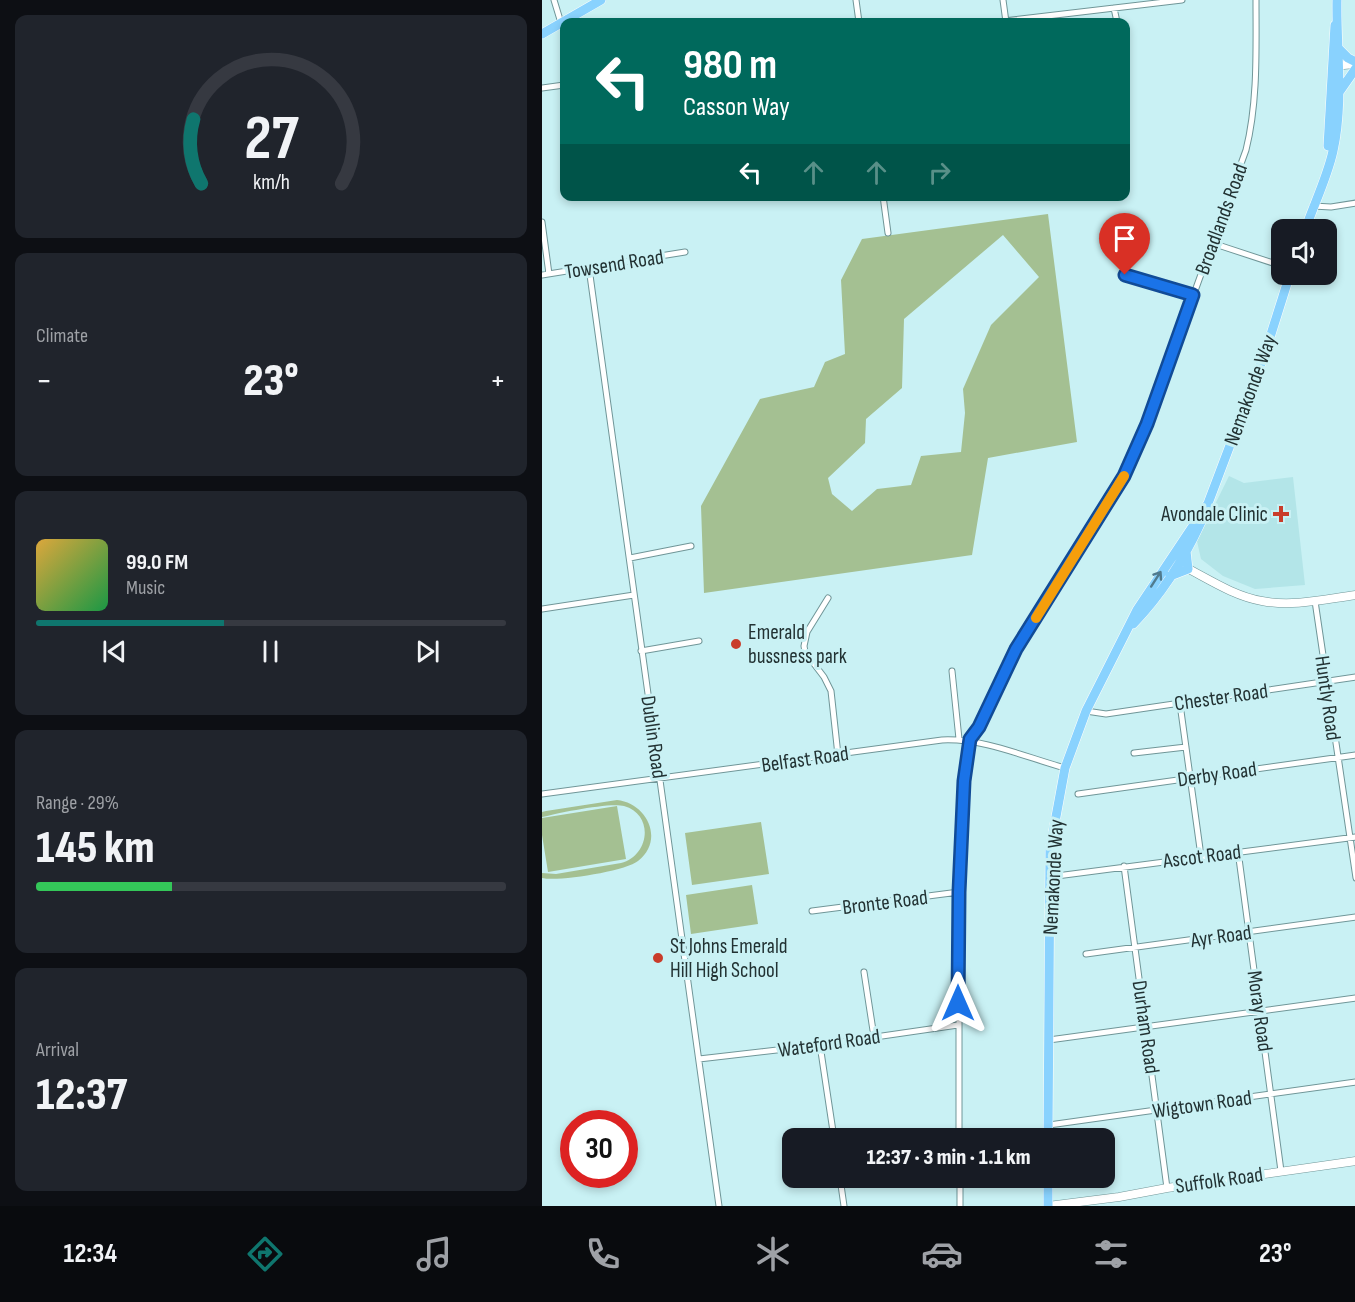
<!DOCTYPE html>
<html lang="en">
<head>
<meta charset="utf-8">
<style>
  body { margin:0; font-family:"Sofia Sans Condensed",sans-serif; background:#20242c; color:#f1f3f6; height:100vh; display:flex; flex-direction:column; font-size:22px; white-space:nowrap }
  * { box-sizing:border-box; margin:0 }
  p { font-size:20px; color:#9ea1a6 }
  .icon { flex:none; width:33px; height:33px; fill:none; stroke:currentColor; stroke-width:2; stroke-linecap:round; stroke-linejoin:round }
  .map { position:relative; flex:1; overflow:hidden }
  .drawer { display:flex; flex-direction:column; gap:15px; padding:15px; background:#0d0f14; width:542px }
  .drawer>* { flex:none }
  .banner { position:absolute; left:18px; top:18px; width:570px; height:183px; border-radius:12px; box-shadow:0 3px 9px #0003; background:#00695c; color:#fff; overflow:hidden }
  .tools { position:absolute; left:729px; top:219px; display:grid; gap:12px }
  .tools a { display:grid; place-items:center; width:66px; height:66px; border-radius:12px; background:#171b24; box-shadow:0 3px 9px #0003; font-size:30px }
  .speed { position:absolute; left:18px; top:1110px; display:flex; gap:12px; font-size:30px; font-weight:700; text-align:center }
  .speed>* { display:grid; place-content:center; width:78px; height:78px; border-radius:50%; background:#171b24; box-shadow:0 3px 9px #0003; line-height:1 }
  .speed .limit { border:9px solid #d22; background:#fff; color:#111 }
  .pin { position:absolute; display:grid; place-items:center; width:51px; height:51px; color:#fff; margin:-62px -26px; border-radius:50% 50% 50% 0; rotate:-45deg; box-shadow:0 0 6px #0007 }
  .pin .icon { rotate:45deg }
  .me { position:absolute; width:66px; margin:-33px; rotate:0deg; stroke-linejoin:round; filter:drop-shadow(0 0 4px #0008) }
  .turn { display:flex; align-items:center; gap:21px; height:126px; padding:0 24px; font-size:27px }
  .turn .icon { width:78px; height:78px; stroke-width:2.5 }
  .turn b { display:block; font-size:42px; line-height:51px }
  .lanes { display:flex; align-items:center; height:57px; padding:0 24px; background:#0003; justify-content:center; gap:30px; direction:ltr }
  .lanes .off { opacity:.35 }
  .big { font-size:45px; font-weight:800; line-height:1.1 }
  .drawer .card { flex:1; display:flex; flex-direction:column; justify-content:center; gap:9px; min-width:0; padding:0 21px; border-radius:12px; background:#20242c }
  .drawer .dial { align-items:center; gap:0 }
  .dial svg { height:156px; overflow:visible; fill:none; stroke:#363941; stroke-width:7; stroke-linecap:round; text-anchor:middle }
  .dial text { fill:#f1f3f6; stroke:none }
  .song { display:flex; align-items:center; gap:18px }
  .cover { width:72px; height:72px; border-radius:9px; background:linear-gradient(135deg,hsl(40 70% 55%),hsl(140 70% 35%)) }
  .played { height:6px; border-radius:3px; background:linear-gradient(90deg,#0f766e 40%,#363941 40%) }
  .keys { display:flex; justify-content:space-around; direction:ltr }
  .heat { display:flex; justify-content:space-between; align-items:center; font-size:33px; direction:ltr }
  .charge { height:9px; border-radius:4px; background:linear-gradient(90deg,#34c759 29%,#363941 0) }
  .trip { position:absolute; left:240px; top:1128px; width:333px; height:60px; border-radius:12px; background:#171b24; box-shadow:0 3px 9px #0003; font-weight:800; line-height:60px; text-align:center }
  .menu { display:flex; height:96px; justify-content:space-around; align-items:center; background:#090b0e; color:#9ea1a6 }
  .menu .icon { width:42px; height:42px }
  .menu .active { color:#0f766e }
  .menu b { font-size:27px; color:#f1f3f6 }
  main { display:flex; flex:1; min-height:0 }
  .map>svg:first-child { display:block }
</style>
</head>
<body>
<main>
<section class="drawer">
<div class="card dial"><svg viewBox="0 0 100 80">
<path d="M14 69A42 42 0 1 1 86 69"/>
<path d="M14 69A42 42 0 0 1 10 36" stroke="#0f766e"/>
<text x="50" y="56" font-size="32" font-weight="700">27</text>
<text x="50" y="72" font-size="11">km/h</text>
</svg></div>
<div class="card"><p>Climate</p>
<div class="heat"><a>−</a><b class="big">23°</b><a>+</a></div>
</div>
<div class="card">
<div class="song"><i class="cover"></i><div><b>99.0 FM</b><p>Music</p></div></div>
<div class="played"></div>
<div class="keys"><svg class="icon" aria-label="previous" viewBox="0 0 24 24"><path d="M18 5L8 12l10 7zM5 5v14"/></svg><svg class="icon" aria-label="pause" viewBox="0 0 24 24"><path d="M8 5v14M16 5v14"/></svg><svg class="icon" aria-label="next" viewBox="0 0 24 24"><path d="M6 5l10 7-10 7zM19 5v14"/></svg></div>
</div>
<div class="card"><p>Range · 29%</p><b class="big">145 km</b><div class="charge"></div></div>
<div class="card"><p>Arrival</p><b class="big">12:37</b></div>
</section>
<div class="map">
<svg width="814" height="1206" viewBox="0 0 814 1206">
  <rect width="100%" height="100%" fill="#c9f1f4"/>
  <path fill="#b3e5e8" d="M687,476L702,483L751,477L763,585L713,589L681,576L659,559L655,541Z"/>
  <path fill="#a4c092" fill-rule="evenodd" d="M506,214L535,442L446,458L430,555L162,593L159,506L218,399L272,387L283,362L303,354L299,280L320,239ZM461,235L497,277L449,325L421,389L423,413L419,452L379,456L369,485L335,489L310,511L290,494L286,478L323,443L324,419L360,388L362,319Z
    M75,800C105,803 123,840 96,861C84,871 16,882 0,878V873L14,874L79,863C107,856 113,815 82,806C68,802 16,813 0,817V812L4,811Z
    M75,806L84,859L6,872L0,835V818Z
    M219,822L227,874L150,885L143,833Z
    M210,885L216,924L149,934L144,895Z"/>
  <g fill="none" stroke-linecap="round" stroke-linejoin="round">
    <g stroke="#709698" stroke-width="7">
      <path id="street" d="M12,0L19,23
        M314,0L317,22
        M461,0L464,22
        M572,8L575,22
        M454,22L640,0
        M0,88L22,85
        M341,196L346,233
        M771,206L789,207L814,203
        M0,222L7,274
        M670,243L740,266
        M47,268L177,1206
        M0,275L143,252
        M583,275L651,295
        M88,558L149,546
        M286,598L265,632L262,646L263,652L282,677L289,691L296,755
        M773,601L814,878
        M0,609L92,595
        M99,651L157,641
        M410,671L417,739
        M638,704L659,856
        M544,711L564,714L814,677
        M592,753L644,747
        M0,794L400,740C441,738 483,757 523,768
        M536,794L814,755
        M696,851L739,1171
        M582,866L625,1188
        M507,877L814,837
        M270,911L417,892
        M544,954L814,917
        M322,972L332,1037
        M507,1040L814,998
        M278,1045L292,1138
        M157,1059L278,1045L416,1025
        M507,1125L814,1082
        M417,1138V892L422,781L427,742L437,727L474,649L549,531L582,476L599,440L704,150C716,102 714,49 714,0
        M298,1178L302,1206
        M418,1178V1206"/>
    </g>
    <g stroke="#709698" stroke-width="9">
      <path id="secondary" d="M791,66L814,64
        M643,567C668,580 692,596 720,601C751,607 783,599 814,595
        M506,1206L577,1197L625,1188L814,1161"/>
    </g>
    <g stroke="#fff" stroke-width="10">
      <path id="highway" d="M0,34L59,0
        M797,49L806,58L814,62
        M798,91L814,68
        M786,146L793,25
        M763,230C772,204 785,178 791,151C802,101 794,50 795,0
        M628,576L646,569L644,551
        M591,624C619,595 642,559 659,522L724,350L748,274
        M506,1138L508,849L523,768L544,711L595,610L665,505
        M506,1206V1178"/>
    </g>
    <use href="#street" stroke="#fff" stroke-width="5"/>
    <use href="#secondary" stroke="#fff" stroke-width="8"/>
    <use href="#highway" stroke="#89d2fe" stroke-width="9"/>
  </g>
  <defs><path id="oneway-shaft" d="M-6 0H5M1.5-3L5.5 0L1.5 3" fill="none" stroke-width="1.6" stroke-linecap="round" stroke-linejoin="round" transform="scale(1.5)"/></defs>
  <use stroke="#507a8e" href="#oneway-shaft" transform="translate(614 579) rotate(-57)"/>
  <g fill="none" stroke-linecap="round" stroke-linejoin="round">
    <g stroke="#114b97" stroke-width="15">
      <path id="route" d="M416,1003L417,892L422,781L428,739L437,727L474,649L582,476L605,424L651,295L583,275"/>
    </g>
    <use href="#route" stroke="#1a73e8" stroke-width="10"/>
    <path stroke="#f59e0b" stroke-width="10" d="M494,618L582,476"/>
  </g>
  <g fill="#c93c2a" stroke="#c9f1f4" stroke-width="2">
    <path d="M736 505h6v6h6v6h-6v6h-6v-6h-6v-6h6z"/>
    <circle cx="194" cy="644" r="6"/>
    <circle cx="116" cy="958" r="6"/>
  </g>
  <g text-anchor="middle" stroke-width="6" stroke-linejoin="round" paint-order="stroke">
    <g font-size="21" fill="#223233" stroke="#c9f1f4">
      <text transform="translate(679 219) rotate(-70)" y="7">Broadlands Road</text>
      <text transform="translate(72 264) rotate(-9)" y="7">Towsend Road</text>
      <text transform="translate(708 390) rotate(-70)" y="7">Nemakonde Way</text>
      <text transform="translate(679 697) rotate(-8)" y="7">Chester Road</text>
      <text transform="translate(786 698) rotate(82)" y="7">Huntly Road</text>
      <text transform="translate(112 737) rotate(82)" y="7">Dublin Road</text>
      <text transform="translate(263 759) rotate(-8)" y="7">Belfast Road</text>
      <text transform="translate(675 774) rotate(-8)" y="7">Derby Road</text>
      <text transform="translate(660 856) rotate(-7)" y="7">Ascot Road</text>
      <text transform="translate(511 877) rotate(-87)" y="7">Nemakonde Way</text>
      <text transform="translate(343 902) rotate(-7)" y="7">Bronte Road</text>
      <text transform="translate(679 936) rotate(-8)" y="7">Ayr Road</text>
      <text transform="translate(718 1011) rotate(82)" y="7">Moray Road</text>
      <text transform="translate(604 1027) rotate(82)" y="7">Durham Road</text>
      <text transform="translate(287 1043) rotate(-8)" y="7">Wateford Road</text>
      <text transform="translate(660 1104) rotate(-8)" y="7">Wigtown Road</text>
      <text transform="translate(677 1180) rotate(-8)" y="7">Suffolk Road</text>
    </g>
    <g font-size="21" fill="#223233" stroke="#c9f1f4" text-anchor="start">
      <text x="726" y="521" text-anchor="end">Avondale Clinic</text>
      <text x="206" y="639">Emerald<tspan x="206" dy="24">bussness park</tspan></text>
      <text x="128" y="953">St Johns Emerald<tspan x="128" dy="24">Hill High School</tspan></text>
    </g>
  </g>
</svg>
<div class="tools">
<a><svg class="icon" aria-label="sound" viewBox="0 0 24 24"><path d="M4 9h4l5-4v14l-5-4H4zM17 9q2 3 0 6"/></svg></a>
</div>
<div class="speed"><div class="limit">30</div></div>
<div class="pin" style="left:583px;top:275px;background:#d93025"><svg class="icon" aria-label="arrive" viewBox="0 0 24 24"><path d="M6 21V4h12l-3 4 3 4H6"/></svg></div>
<svg class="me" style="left:416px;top:1003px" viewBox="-20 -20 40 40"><path d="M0-17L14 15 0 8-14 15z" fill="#1a73e8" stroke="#fff" stroke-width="4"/></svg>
<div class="trip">12:37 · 3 min · 1.1 km</div>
<div class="banner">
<div class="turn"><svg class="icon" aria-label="left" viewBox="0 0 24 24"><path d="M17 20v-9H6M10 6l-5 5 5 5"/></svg><div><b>980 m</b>Casson Way</div></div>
<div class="lanes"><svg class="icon" aria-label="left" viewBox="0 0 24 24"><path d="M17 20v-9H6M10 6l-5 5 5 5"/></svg><svg class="icon off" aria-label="ahead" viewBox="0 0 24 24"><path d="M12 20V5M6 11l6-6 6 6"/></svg><svg class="icon off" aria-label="ahead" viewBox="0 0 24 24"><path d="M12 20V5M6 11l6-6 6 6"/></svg><svg class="icon off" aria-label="right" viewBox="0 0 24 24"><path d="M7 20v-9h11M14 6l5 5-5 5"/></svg></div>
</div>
</div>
</main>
<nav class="menu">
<b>12:34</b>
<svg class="icon active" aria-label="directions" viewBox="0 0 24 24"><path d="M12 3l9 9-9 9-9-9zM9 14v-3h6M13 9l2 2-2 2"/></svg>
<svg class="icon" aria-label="music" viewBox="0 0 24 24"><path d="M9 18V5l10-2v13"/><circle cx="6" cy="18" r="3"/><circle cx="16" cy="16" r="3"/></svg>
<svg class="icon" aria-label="phone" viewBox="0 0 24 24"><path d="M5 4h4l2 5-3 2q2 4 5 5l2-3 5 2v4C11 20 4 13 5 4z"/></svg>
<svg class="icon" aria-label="climate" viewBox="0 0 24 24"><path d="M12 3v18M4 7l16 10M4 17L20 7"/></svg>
<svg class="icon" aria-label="car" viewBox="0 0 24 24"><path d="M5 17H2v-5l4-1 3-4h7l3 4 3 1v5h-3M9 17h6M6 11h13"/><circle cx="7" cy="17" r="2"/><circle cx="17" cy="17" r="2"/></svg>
<svg class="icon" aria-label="filters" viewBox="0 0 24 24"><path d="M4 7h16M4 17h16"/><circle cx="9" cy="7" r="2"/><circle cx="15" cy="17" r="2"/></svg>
<b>23°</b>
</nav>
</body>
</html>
